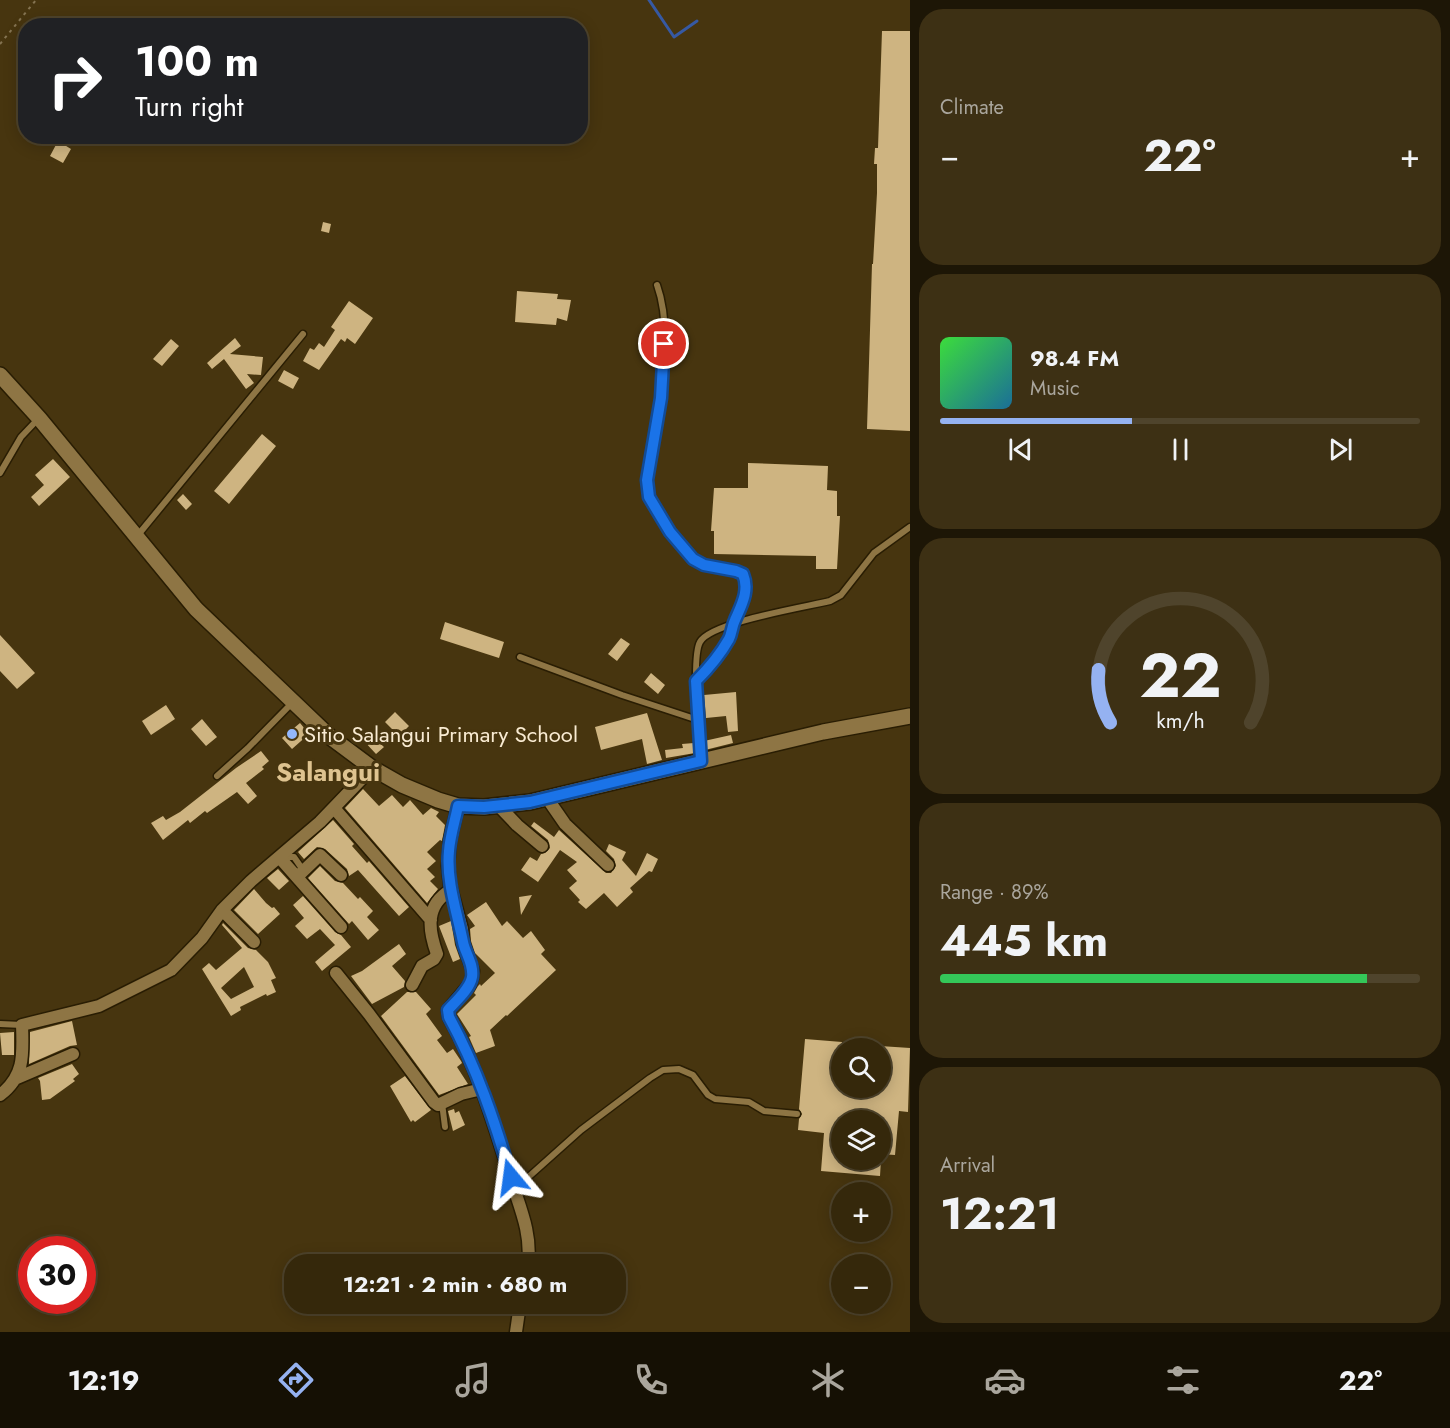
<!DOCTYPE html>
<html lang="en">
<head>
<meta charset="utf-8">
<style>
  body { margin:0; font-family:Jost,sans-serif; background:#3d3014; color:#f1f3f6; height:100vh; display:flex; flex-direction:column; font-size:22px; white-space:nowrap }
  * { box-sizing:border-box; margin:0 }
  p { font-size:20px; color:#aaa69d }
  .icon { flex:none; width:33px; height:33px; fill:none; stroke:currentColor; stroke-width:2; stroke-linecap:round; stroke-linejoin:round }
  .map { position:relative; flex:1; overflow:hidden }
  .side { display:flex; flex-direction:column; gap:9px; padding:9px; background:#1d1606; width:540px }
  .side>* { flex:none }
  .top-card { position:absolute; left:18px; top:18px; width:570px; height:126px; border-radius:24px; box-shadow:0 3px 15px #0003,0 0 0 2px #4f442c; background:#202124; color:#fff; overflow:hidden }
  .controls { position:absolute; left:831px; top:1038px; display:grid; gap:12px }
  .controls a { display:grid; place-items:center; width:60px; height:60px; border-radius:50%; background:#35280b; box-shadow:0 3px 15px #0003,0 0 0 2px #4f442c; font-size:30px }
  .speed { position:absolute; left:18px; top:1236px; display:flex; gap:12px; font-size:30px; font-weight:700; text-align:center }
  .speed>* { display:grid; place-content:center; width:78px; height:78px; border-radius:50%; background:#35280b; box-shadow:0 3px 15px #0003,0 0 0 2px #4f442c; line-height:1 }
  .speed .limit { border:9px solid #d22; background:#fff; color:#111 }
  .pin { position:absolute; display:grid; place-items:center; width:51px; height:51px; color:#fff; margin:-26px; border:3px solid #fff; border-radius:50%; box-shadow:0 2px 6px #0007 }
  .me { position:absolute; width:66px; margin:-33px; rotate:344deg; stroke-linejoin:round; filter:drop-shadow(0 0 4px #0008) }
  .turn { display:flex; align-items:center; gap:21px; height:126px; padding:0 18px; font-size:27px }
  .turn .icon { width:78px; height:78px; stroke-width:2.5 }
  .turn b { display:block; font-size:42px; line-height:51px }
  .big { font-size:45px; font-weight:700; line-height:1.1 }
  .side .widget { flex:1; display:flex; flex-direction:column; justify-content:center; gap:9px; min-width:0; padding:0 21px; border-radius:24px; background:#3d3014 }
  .side .dial { align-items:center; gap:0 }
  .dial svg { height:156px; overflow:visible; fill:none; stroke:#4f442c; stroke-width:7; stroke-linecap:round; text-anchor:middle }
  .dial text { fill:#f1f3f6; stroke:none }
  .song { display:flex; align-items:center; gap:18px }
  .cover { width:72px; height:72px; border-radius:9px; background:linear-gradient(135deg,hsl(120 70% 55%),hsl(200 70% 35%)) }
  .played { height:6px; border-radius:3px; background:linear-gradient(90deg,#95b2f1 40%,#4f442c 40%) }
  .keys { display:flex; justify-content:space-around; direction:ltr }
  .heat { display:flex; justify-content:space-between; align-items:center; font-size:33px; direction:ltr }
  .charge { height:9px; border-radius:4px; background:linear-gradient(90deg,#34c759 89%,#4f442c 0) }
  .trip { position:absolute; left:284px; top:1254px; width:342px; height:60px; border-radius:24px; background:#35280b; box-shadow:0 3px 15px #0003,0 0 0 2px #4f442c; font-weight:700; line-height:60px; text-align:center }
  .dock { display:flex; height:96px; justify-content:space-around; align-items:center; background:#151004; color:#aaa69d }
  .dock .icon { width:42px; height:42px }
  .dock .current { color:#95b2f1 }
  .dock b { font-size:27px; color:#f1f3f6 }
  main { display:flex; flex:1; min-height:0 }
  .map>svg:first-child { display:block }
</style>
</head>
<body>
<main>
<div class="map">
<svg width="910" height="1332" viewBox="0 0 910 1332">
  <rect width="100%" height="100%" fill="#47350f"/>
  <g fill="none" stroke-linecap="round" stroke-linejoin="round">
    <path stroke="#3659a3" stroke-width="3" d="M649,0L674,37L697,21"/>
  </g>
  <path fill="#ceb481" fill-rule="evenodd" d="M882,31H910V431L867,429L872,264H873L877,193V164H874L875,148H878Z
    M58,141L71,149L63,163L50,156Z
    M323,222L331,224L329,233L321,231Z
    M517,291L558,294L557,299L571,300L567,321L557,318L556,325L515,322Z
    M349,301L373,318L355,344L347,338L345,342L341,339L319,370L303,361L310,348L314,350L319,343L324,347L335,330L331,327Z
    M235,338L241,346L230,354L263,357L261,375L247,374L254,383L246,389L224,359L212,369L207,363Z
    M171,339L179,346L162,366L153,359Z
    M284,370L299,378L293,389L278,381Z
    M262,434L276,446L229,504L214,491Z
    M53,459L70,477L39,506L31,497L44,485L35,475Z
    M748,463L828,466L827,490L837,491V516H840L837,569H816V556L714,554V531H711L714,488H748Z
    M183,494L192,504L186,510L177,500Z
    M445,622L504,642L499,658L440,639Z
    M0,635L35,673L17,689L0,671Z
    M621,638L630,644L617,661L608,654Z
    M651,673L665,685L658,694L644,682Z
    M736,692L738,731L728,732L726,716L706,718L704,695Z
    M166,705L175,719L151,735L142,721Z
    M395,712L409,726L399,736L385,722Z
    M647,713L662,760L647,764L642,739L601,750L595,727Z
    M202,719L217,737L206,746L191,729Z
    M300,723L309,734L292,749L282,738Z
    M370,734L384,747L376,754L363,740Z
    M731,735L733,743L705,750L704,741Z
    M694,743L695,753L666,758L665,750L683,748L682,744Z
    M261,751L269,761L262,767L264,769L246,783L257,796L248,804L237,792L207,813L205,811L190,823L188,820L163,840L151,823L163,816L166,820L180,812L236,768Z
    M363,789L379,806L392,795L403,807L410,800L423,815L431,808L439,812L436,816L445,825L442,841L440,840L427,852L436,861L427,869L435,877L430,881L438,889L427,903L345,808Z
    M333,820L354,844L352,846L367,863L369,861L409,907L399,916L358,870L349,876L347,869L325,849L317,847L304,859L298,852Z
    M534,822L554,837L559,830L606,873H611L616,866L614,859L606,851L609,844L626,852L622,860L636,876L647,853L658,859L652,872L649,871L630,888L633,892L617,907L604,893L586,909L578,902L580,900L569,888L577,881L567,870L577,862L560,850L538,882L521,870L530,857L537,861L541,854L545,853L550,848L548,840L531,826Z
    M320,866L335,881L343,883L358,899L360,897L373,911L367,917L379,930L368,940L352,921L349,924L308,878Z
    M278,869L289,881L279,890L267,878Z
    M254,889L266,903L272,908L274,907L280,914L258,934L234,910Z
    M532,895L521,915L519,897Z
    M303,896L335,932L341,935L351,947L322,971L315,962L335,945L320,929L307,939L295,926L304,918L293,905Z
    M486,902L502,926L507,921L523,938L531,931L545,950L541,954L556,970L507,1016L506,1015L490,1030L495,1046L476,1053L469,1037L471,1036L457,1014L476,995L474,993L478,986L480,984L481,986L495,973L475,953L471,941L470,929L475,926L467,915Z
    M451,921L455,945L460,959L453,962L439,926Z
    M223,923L248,948L256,950L268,962L276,978L271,980L276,992L267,996L266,994L240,1007L241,1010L231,1016L202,969L209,963L216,970L242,948L222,925ZM244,967L254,987L231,999L221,988Z
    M399,944L406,954L392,966L405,981L404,987L372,1004L351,976L362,971Z
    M407,992H416L431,1009L426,1014L442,1036L437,1040L447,1053L453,1049L461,1061L462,1063L457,1067L468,1084L439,1095L381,1016Z
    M72,1021L77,1045L70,1046L29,1064L30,1032Z
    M14,1032V1055H2L0,1033Z
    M805,1039L842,1042V1088H880V1046L910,1048L908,1112L899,1111L895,1155L880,1154V1120H842V1160H881L880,1176L821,1171L824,1133L798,1130L799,1119L802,1114L799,1109Z
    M72,1064L79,1074L73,1079L75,1081L50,1099L42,1100L40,1081L38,1078Z
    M405,1076L431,1110L415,1122L413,1120L411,1122L390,1086Z
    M454,1109L455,1113L459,1111L465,1125L453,1131L448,1111Z"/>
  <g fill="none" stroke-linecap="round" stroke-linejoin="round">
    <g stroke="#291d03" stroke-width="9">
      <path id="service" d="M657,285C672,327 663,387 656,430C653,446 647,464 647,480C646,499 679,550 695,560C710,570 728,567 743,574C750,591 741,606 735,620C732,626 732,633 729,639C720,655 709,668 696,681
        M0,473L21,437L39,418
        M138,535L303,334
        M520,657L622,695L698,720
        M701,761C699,738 691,658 700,642C711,622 806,607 830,601L841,595L874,553L910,527
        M217,776L248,748L293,702
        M284,857H294L303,870
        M0,1024L22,1025
        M442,1103L445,1127
        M515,1189L581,1130L650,1078L663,1070L679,1069L693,1075L708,1095L715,1099L749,1102L764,1111L797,1114"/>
    </g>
    <g stroke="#291d03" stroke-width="15">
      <path id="minor" d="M547,798L565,824L608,865
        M458,806L450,840L448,866L450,885L462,929L463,943L473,971L472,978L470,984L448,1010L449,1017C477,1067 493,1121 510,1176C519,1206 532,1232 528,1264
        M499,806L517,825L542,846
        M334,808L431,920
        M279,857L341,927
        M297,877L320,855L341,875
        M222,910L254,942
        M336,973L369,1014L434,1102L438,1105L461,1094L482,1089
        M412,985L422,966L434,959L437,954C428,929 425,905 451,890
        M17,1078L73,1054
        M0,1095C25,1076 23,1054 22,1025L99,1006L171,970L202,938L222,910L251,881L320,822L372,768
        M516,1332L520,1304"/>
    </g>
    <g stroke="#291d03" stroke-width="18">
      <path id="tertiary" d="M0,375L39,418L196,609L329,736L372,768L402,785L438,800L458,806L484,807L530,802L823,732L910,716"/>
    </g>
    <path stroke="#847351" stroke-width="2" stroke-dasharray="3 4.5" stroke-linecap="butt" d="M0,44L36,0"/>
    <use href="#service" stroke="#8e7544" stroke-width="6"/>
    <use href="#minor" stroke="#8e7544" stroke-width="12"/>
    <use href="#tertiary" stroke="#8e7544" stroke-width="15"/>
  </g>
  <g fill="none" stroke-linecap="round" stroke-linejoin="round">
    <g stroke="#114b97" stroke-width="15">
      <path id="route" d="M511,1177C495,1122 477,1068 449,1017L448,1010C456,1001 470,989 472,977C474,964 465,953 463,942C457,912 446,881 449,851C450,836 455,821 458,806L484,807L530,802L701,761L696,681C709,668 720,655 729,639C732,633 732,626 735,620C741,606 750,591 743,574L736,571L704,565L693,559L670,532L649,497L647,480L661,398L664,344"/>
    </g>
    <use href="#route" stroke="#1a73e8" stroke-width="10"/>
  </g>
  <circle fill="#93b7fd" stroke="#47350f" stroke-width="2" cx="292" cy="734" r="6"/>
  <g text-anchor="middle" stroke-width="6" stroke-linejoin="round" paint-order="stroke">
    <g font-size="22" fill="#f9ebd2" stroke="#47350f" text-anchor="start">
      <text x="304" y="742">Sitio Salangui Primary School</text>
    </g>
    <g font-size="26" font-weight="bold" fill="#dec390" stroke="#47350f">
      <text x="328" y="781">Salangui</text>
    </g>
  </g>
</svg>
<div class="controls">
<a><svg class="icon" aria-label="search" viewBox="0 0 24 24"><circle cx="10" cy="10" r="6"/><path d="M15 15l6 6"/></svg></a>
<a><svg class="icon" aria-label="layers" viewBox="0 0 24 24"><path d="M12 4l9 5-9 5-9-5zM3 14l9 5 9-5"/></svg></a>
<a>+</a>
<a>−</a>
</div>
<div class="speed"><div class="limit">30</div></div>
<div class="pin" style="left:664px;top:344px;background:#d93025"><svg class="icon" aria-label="arrive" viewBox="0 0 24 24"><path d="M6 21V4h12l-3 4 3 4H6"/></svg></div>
<svg class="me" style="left:511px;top:1177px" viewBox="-20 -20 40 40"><path d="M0-17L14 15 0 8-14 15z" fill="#1a73e8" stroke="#fff" stroke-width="4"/></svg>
<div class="trip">12:21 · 2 min · 680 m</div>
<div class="top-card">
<div class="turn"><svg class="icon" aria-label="right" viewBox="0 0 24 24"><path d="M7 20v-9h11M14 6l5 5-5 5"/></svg><div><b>100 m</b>Turn right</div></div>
</div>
</div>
<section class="side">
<div class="widget"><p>Climate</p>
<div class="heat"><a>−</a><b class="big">22°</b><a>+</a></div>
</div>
<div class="widget">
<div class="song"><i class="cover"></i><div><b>98.4 FM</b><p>Music</p></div></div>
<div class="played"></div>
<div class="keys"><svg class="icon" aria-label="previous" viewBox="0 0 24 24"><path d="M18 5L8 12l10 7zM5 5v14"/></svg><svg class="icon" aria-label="pause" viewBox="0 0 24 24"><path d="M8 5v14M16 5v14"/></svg><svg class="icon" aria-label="next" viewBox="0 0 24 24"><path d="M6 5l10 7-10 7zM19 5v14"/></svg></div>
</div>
<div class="widget dial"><svg viewBox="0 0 100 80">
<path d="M14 69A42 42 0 1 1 86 69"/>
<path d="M14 69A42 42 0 0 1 8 42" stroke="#95b2f1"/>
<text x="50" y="56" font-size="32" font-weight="700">22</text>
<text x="50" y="72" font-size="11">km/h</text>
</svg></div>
<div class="widget"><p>Range · 89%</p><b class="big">445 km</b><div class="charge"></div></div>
<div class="widget"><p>Arrival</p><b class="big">12:21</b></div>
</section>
</main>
<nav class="dock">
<b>12:19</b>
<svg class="icon current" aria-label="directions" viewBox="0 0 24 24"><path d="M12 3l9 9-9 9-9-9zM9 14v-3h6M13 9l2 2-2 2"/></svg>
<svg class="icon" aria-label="music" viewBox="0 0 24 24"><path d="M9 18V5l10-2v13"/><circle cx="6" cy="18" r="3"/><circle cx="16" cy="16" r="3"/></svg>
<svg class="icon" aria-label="phone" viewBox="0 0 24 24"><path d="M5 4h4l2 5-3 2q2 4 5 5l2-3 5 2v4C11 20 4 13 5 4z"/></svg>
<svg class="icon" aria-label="climate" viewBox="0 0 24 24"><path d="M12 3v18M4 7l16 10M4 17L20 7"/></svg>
<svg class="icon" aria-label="car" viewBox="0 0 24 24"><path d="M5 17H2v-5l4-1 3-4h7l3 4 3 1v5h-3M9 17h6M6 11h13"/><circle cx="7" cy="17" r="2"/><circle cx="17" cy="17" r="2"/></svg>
<svg class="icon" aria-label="filters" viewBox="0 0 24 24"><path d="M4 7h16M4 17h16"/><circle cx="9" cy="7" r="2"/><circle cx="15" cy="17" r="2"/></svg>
<b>22°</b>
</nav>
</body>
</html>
